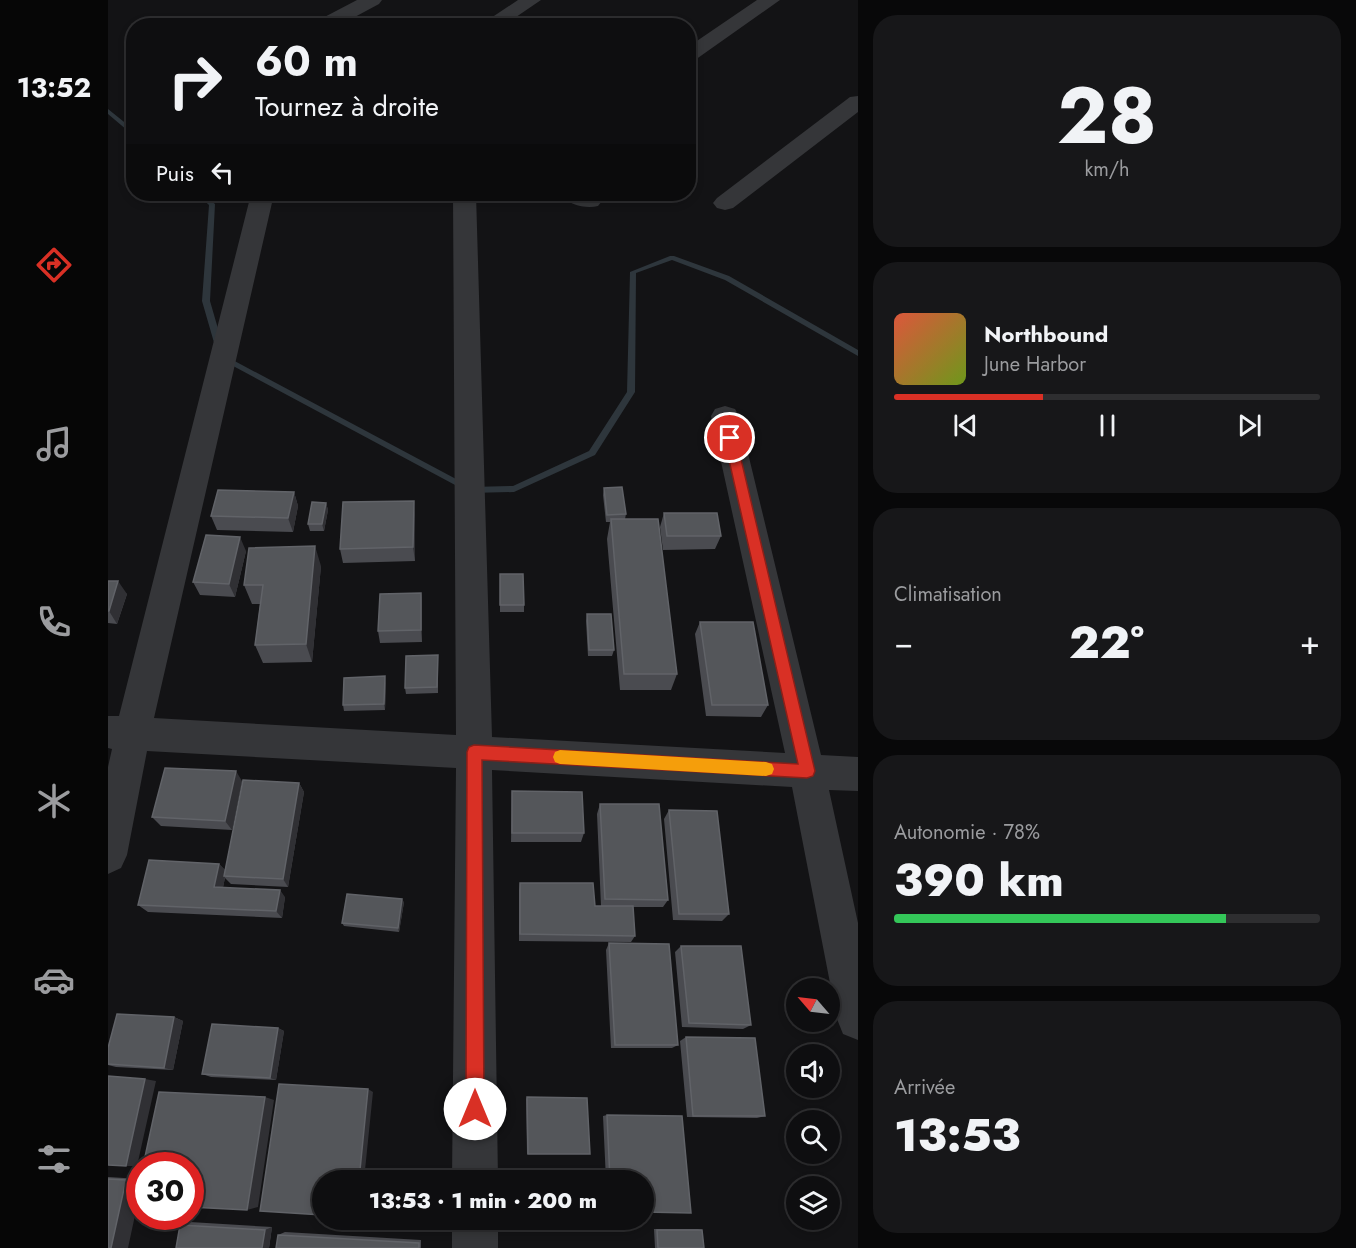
<!DOCTYPE html>
<html lang="fr">
<head>
<meta charset="utf-8">
<style>
  body { margin:0; font-family:Jost,sans-serif; background:#171719; color:#f1f3f6; height:100vh; display:flex; flex-direction:column; font-size:22px; white-space:nowrap }
  * { box-sizing:border-box; margin:0 }
  p { font-size:20px; color:#9b9c9f }
  .icon { flex:none; width:33px; height:33px; fill:none; stroke:currentColor; stroke-width:2; stroke-linecap:round; stroke-linejoin:round }
  .map { position:relative; flex:1; overflow:hidden }
  .side { display:flex; flex-direction:column; gap:15px; padding:15px; background:#080809; width:498px }
  .side>* { flex:none }
  .banner { position:absolute; left:18px; top:18px; width:570px; height:183px; border-radius:24px; box-shadow:0 3px 9px #0003,0 0 0 2px #2e2e30; background:#0e0e10; color:#f1f3f6; overflow:hidden }
  .needle { width:39px; rotate:298deg }
  .buttons { position:absolute; left:678px; top:978px; display:grid; gap:12px }
  .buttons a { display:grid; place-items:center; width:54px; height:54px; border-radius:50%; background:#0e0e10; box-shadow:0 3px 9px #0003,0 0 0 2px #2e2e30; font-size:30px }
  .speed { position:absolute; left:18px; top:1152px; display:flex; gap:12px; font-size:30px; font-weight:700; text-align:center }
  .speed>* { display:grid; place-content:center; width:78px; height:78px; border-radius:50%; background:#0e0e10; box-shadow:0 3px 9px #0003,0 0 0 2px #2e2e30; line-height:1 }
  .speed .limit { border:9px solid #d22; background:#fff; color:#111 }
  .pin { position:absolute; display:grid; place-items:center; width:51px; height:51px; color:#fff; margin:-26px; border:3px solid #fff; border-radius:50%; box-shadow:0 2px 6px #0007 }
  .me { position:absolute; width:66px; margin:-33px; rotate:0deg; stroke-linejoin:round; filter:drop-shadow(0 0 4px #0008) }
  .turn { display:flex; align-items:center; gap:21px; height:126px; padding:0 30px; font-size:27px }
  .turn .icon { width:78px; height:78px; stroke-width:2.5 }
  .turn b { display:block; font-size:42px; line-height:51px }
  .then { display:flex; align-items:center; height:57px; padding:0 30px; background:#0003; gap:12px; font-size:22px }
  .big { font-size:45px; font-weight:800; line-height:1.1 }
  .side .widget { flex:1; display:flex; flex-direction:column; justify-content:center; gap:9px; min-width:0; padding:0 21px; border-radius:24px; background:#171719 }
  .side .dial { align-items:center; gap:0 }
  .dial b { font-size:78px; line-height:1 }
  .song { display:flex; align-items:center; gap:18px }
  .cover { width:72px; height:72px; border-radius:9px; background:linear-gradient(135deg,hsl(10 70% 55%),hsl(80 70% 35%)) }
  .played { height:6px; border-radius:3px; background:linear-gradient(90deg,#d93025 35%,#2e2e30 35%) }
  .keys { display:flex; justify-content:space-around; direction:ltr }
  .heat { display:flex; justify-content:space-between; align-items:center; font-size:33px; direction:ltr }
  .charge { height:9px; border-radius:4px; background:linear-gradient(90deg,#34c759 78%,#2e2e30 0) }
  .trip { position:absolute; left:204px; top:1170px; width:342px; height:60px; border-radius:30px; background:#0e0e10; box-shadow:0 3px 9px #0003,0 0 0 2px #2e2e30; font-weight:800; line-height:60px; text-align:center }
  main { display:flex; flex:1; min-height:0 }
  .menu { display:flex; flex-direction:column; width:108px; justify-content:space-around; align-items:center; background:#060606; color:#9b9c9f }
  .menu .icon { width:42px; height:42px }
  .menu .selected { color:#d93025 }
  .menu b { font-size:27px; color:#f1f3f6 }
  .map>svg:first-child { display:block }
</style>
</head>
<body>
<main>
<nav class="menu">
<b>13:52</b>
<svg class="icon selected" aria-label="directions" viewBox="0 0 24 24"><path d="M12 3l9 9-9 9-9-9zM9 14v-3h6M13 9l2 2-2 2"/></svg>
<svg class="icon" aria-label="music" viewBox="0 0 24 24"><path d="M9 18V5l10-2v13"/><circle cx="6" cy="18" r="3"/><circle cx="16" cy="16" r="3"/></svg>
<svg class="icon" aria-label="phone" viewBox="0 0 24 24"><path d="M5 4h4l2 5-3 2q2 4 5 5l2-3 5 2v4C11 20 4 13 5 4z"/></svg>
<svg class="icon" aria-label="climate" viewBox="0 0 24 24"><path d="M12 3v18M4 7l16 10M4 17L20 7"/></svg>
<svg class="icon" aria-label="car" viewBox="0 0 24 24"><path d="M5 17H2v-5l4-1 3-4h7l3 4 3 1v5h-3M9 17h6M6 11h13"/><circle cx="7" cy="17" r="2"/><circle cx="17" cy="17" r="2"/></svg>
<svg class="icon" aria-label="filters" viewBox="0 0 24 24"><path d="M4 7h16M4 17h16"/><circle cx="9" cy="7" r="2"/><circle cx="15" cy="17" r="2"/></svg>
</nav>
<div class="map">
<svg width="750" height="1248" viewBox="0 0 750 1248">
  <rect width="100%" height="100%" fill="#131315"/>
  <g fill="none" stroke-linecap="round" stroke-linejoin="round">
    <path fill="#2e363c" fill-rule="evenodd" d="M0,109L26,130V136L0,114Z
      M89,194H95L107,204L102,301L115,346L111,349L107,346L94,301L101,205Z
      M562,256H566L621,276L750,350V356L617,280L564,260L528,273L527,392L487,455L406,492L362,493L114,360L118,357L121,358L363,487L405,486L481,451L519,392L522,272Z"/>
    <path fill="#353639" fill-rule="evenodd" d="M249,0H274L271,4L230,26H205L207,22Z
      M410,0H433L395,26H371Z
      M649,0H672L587,60L580,62V47Z
      M750,96V112L625,208L617,210L609,208L605,203L609,198L742,97Z
      M143,194H166L46,718L348,735L345,194H368L384,737L677,753L603,416L607,409L617,406L627,409L631,416L713,755L750,757V791L721,790L750,923V1040L735,1034L729,1019L684,787L384,770L390,1180H344L348,768L39,751L19,855L13,868L0,874V767L4,749L0,748V716H11Z
      M452,194C465,193 486,189 494,201L490,206C478,209 460,205 452,194Z
      M344,1220H390V1248H344Z"/>
  </g>
  <path fill="#4a4b50" d="M496,488L518,514L517,519L569,674L563,690H512L499,539L502,522H498L495,495Z
    M186,492L190,506L185,532L109,530L103,516Z
    M218,503L220,510L216,531H202L200,524Z
    M556,513L613,536L607,549L555,550L552,527Z
    M307,515V561L235,563L232,549Z
    M138,551L127,597L92,595L85,582Z
    M213,566L204,662L155,663L147,645L152,604H144L136,585Z
    M392,574L416,605V612H392Z
    M0,581L19,594L9,624L0,623Z
    M313,593L314,606V642L272,643L270,631Z
    M479,614L506,650L504,656H480L478,621Z
    M592,622L660,705L653,717L598,716L587,634Z
    M330,655V693L298,694L297,688Z
    M278,683L277,710L236,711L235,705Z
    M134,781L124,830L53,826L44,817Z
    M191,783L196,792L180,887L123,884L117,878L115,887L177,897L174,918L40,912L30,905L111,864L117,870Z
    M404,791L476,833L473,842H403Z
    M492,804L560,900L555,907H525L527,936L523,942L411,941V890L412,883L487,906H493L489,814Z
    M561,810L621,914L614,921L565,920L556,819Z
    M296,902L291,932L236,926L234,923Z
    M501,943L570,1045L564,1048H503L498,950Z
    M573,946L643,1025L635,1029L574,1027L567,952Z
    M66,1017L75,1021L65,1070L8,1067L0,1065V1048Z
    M170,1028L176,1031L168,1080L103,1077L94,1074Z
    M578,1037L657,1116L649,1118L579,1117L572,1041Z
    M419,1097L482,1154H419L418,1099Z
    M499,1115L536,1180H498L495,1116Z
    M0,1177L32,1179V1204H29L0,1248Z
    M82,1222L164,1227L161,1248L72,1225Z
    M546,1229H590L594,1230L596,1248H547Z
    M177,1232L313,1240V1248L170,1235Z"/>
  <path fill="#303034" d="M186,492L190,506L185,532L180,518Z
    M306,501L307,515V561L305,547Z
    M218,503L220,510L216,531L214,524Z
    M132,537L138,551L127,597L121,584Z
    M207,546L213,566L204,662L198,644Z
    M10,581L19,594L9,624L1,611Z
    M313,593L314,606V642L313,630Z
    M277,676L278,683L277,710L276,704Z
    M128,771L134,781L124,830L117,821Z
    M191,783L196,792L180,887L175,879Z
    M111,864L118,871L114,894L106,887Z
    M172,890L177,897L174,918L168,911Z
    M294,899L296,902L291,932L290,928Z
    M66,1017L75,1021L65,1070L56,1068Z
    M170,1028L176,1031L168,1080L162,1078Z
    M37,1079L48,1081L29,1166H18Z
    M260,1089L265,1092L256,1180H251Z
    M157,1097L166,1100L150,1207L139,1210Z
    M32,1179V1192L20,1248H3L18,1180Z
    M164,1227L161,1248H154L157,1230Z"/>
  <path fill="#54565a" stroke="#616368" stroke-width="1.5" d="M514,487L518,514L499,515L496,488Z
    M110,490L186,492L180,518L103,516Z
    M306,501L305,547L232,549L235,502Z
    M204,502L218,503L214,524H200Z
    M556,513H609L613,536H559Z
    M503,519H550L569,674H516Z
    M98,535L132,537L121,584L85,582Z
    M207,546L198,644L147,645L155,585H136L141,548Z
    M392,574H415L416,605H392Z
    M0,581H10L1,611H0Z
    M313,593V630L270,631L272,594Z
    M479,614H503L506,650H481Z
    M592,622H645L660,705H604Z
    M330,655L329,687L297,688L298,656Z
    M277,676L276,704L235,705L236,678Z
    M57,768L128,771L117,821L44,817Z
    M135,780L191,783L175,879L116,876Z
    M404,791L474,792L476,833H404Z
    M492,804H551L560,900L497,899Z
    M561,810L609,811L621,914H571Z
    M41,860L111,864L106,887L172,890L168,911L30,905Z
    M412,883H485L487,906H525L527,936L412,934Z
    M239,894L294,899L290,928L234,923Z
    M501,943L561,944L570,1045H507Z
    M573,946H633L643,1025L581,1023Z
    M9,1014L66,1017L56,1068L0,1064V1048Z
    M104,1024L170,1028L162,1078L94,1074Z
    M578,1037L647,1038L657,1116H585Z
    M0,1076L37,1079L18,1166L0,1165Z
    M171,1084L260,1089L251,1180H214V1215L152,1211Z
    M51,1092L157,1097L139,1210L82,1207V1166H35Z
    M419,1097L479,1098L482,1154H420Z
    M499,1115L574,1116L583,1213L536,1212V1180H502Z
    M0,1179L18,1180L3,1248H0Z
    M32,1184V1204H27Z
    M72,1225L157,1230L154,1248H68Z
    M549,1230H594L596,1248H550Z
    M170,1235L311,1243V1248H168Z"/>
  <path fill="#d93025" stroke="#8d1f18" stroke-width="1.5" d="M622,434L628,438L707,771L705,776L699,778L374,760L376,1109L373,1116L367,1118L360,1116L358,1109L359,752L361,747L366,745L690,764L616,438Z"/>
  <path fill="#f59e0b" d="M452,750L658,762L664,764L666,769L664,774L658,776L452,764L447,762L445,757L447,752Z"/>
</svg>
<div class="buttons">
<a><svg class="needle" viewBox="-14 -14 28 28"><path d="M0-13l5 13h-10z" fill="#e53935"/><path d="M0 13l5-13h-10z" fill="#9b9c9f"/></svg></a>
<a><svg class="icon" aria-label="sound" viewBox="0 0 24 24"><path d="M4 9h4l5-4v14l-5-4H4zM17 9q2 3 0 6"/></svg></a>
<a><svg class="icon" aria-label="search" viewBox="0 0 24 24"><circle cx="10" cy="10" r="6"/><path d="M15 15l6 6"/></svg></a>
<a><svg class="icon" aria-label="layers" viewBox="0 0 24 24"><path d="M12 4l9 5-9 5-9-5zM3 14l9 5 9-5"/></svg></a>
</div>
<div class="speed"><div class="limit">30</div></div>
<div class="pin" style="left:622px;top:438px;background:#d93025"><svg class="icon" aria-label="arrive" viewBox="0 0 24 24"><path d="M6 21V4h12l-3 4 3 4H6"/></svg></div>
<svg class="me" style="left:367px;top:1109px" viewBox="-20 -20 40 40"><circle r="19" fill="#fff"/><path d="M0-13L10 11 0 6-10 11z" fill="#d93025"/></svg>
<div class="trip">13:53 · 1 min · 200 m</div>
<div class="banner">
<div class="turn"><svg class="icon" aria-label="right" viewBox="0 0 24 24"><path d="M7 20v-9h11M14 6l5 5-5 5"/></svg><div><b>60 m</b>Tournez à droite</div></div>
<div class="then">Puis<svg class="icon" aria-label="left" viewBox="0 0 24 24"><path d="M17 20v-9H6M10 6l-5 5 5 5"/></svg></div>
</div>
</div>
<section class="side">
<div class="widget dial"><b>28</b><p>km/h</p></div>
<div class="widget">
<div class="song"><i class="cover"></i><div><b>Northbound</b><p>June Harbor</p></div></div>
<div class="played"></div>
<div class="keys"><svg class="icon" aria-label="previous" viewBox="0 0 24 24"><path d="M18 5L8 12l10 7zM5 5v14"/></svg><svg class="icon" aria-label="pause" viewBox="0 0 24 24"><path d="M8 5v14M16 5v14"/></svg><svg class="icon" aria-label="next" viewBox="0 0 24 24"><path d="M6 5l10 7-10 7zM19 5v14"/></svg></div>
</div>
<div class="widget"><p>Climatisation</p>
<div class="heat"><a>−</a><b class="big">22°</b><a>+</a></div>
</div>
<div class="widget"><p>Autonomie · 78%</p><b class="big">390 km</b><div class="charge"></div></div>
<div class="widget"><p>Arrivée</p><b class="big">13:53</b></div>
</section>
</main>
</body>
</html>
